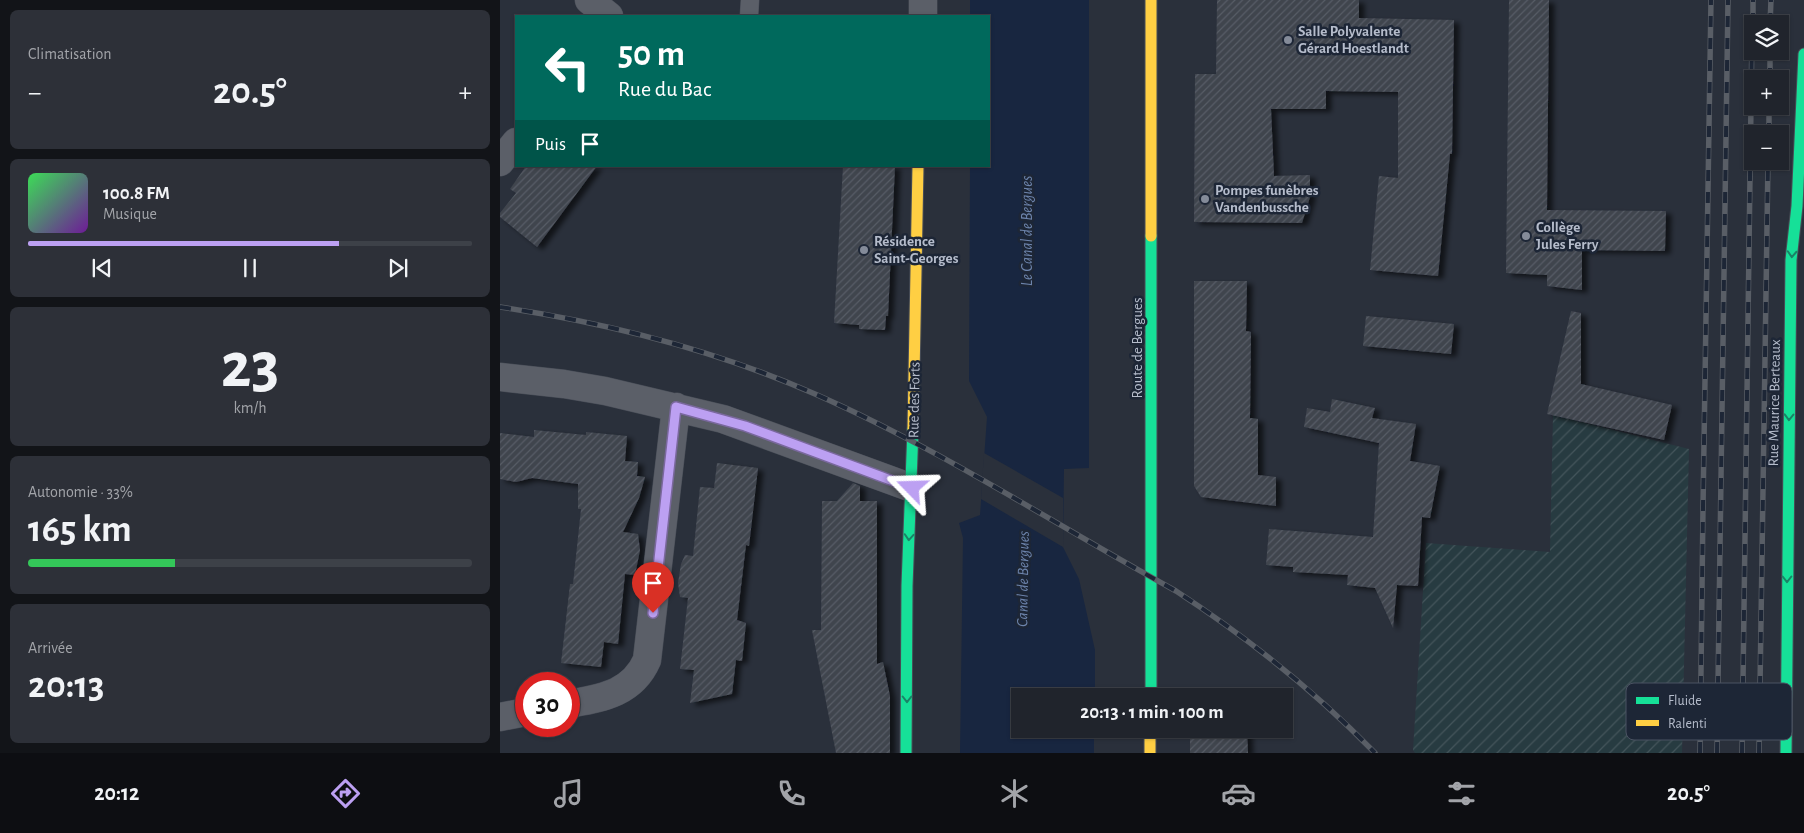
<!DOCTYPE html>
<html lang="fr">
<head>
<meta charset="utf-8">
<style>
  body { margin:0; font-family:"Alegreya Sans",sans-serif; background:#2d3038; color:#f1f3f6; height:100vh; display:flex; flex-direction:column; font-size:19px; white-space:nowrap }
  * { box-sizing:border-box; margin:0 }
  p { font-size:16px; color:#a2a4a9 }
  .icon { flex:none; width:28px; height:28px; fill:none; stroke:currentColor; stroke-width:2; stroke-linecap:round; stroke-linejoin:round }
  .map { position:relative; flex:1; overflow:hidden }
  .drawer { display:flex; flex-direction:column; gap:10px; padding:10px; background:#121418; width:500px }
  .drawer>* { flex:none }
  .banner { position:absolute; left:15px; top:15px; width:475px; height:152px; border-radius:0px; box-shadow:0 1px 4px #0004,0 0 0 1px #3d4148; background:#00695c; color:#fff; overflow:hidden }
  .tools { position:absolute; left:1244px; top:15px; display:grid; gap:10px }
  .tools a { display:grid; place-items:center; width:45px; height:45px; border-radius:0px; background:#20242c; box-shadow:0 1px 4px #0004,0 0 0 1px #3d4148; font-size:25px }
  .speed { position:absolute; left:15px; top:672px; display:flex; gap:10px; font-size:25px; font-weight:700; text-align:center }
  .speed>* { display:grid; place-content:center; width:65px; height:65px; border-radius:50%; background:#20242c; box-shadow:0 1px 4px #0004,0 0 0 1px #3d4148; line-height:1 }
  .speed .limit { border:8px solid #d22; background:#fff; color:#111 }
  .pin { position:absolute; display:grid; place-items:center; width:42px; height:42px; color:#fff; margin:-51px -21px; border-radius:50% 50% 50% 0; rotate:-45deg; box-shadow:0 0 5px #0007 }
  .pin .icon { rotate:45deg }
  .me { position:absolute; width:55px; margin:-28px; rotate:292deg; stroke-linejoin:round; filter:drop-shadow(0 0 4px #0008) }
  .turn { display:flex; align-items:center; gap:18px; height:105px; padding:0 20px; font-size:22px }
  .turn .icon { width:65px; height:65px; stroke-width:2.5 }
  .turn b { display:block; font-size:35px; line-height:42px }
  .then { display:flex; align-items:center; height:48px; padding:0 20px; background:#0003; gap:10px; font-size:19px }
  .big { font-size:38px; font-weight:700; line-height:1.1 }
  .drawer .tile { flex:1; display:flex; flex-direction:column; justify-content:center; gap:8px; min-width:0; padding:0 18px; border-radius:8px; background:#2d3038 }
  .drawer .dial { align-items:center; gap:0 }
  .dial b { font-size:65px; line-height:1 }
  .song { display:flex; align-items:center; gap:15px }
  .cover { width:60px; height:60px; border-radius:8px; background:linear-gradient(135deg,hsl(130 70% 55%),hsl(280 70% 35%)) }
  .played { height:5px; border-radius:2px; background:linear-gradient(90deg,#bca0f2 70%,#3d4148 70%) }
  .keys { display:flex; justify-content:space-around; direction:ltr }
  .heat { display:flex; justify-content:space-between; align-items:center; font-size:28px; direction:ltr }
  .charge { height:8px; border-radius:4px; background:linear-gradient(90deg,#34c759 33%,#3d4148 0) }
  .trip { position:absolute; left:511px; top:688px; width:282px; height:50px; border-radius:0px; background:#20242c; box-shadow:0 1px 4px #0004,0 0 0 1px #3d4148; font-weight:700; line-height:50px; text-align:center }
  .tab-bar { display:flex; height:80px; justify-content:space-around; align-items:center; background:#0d0e12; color:#a2a4a9 }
  .tab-bar .icon { width:35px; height:35px }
  .tab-bar .selected { color:#bca0f2 }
  .tab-bar b { font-size:22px; color:#f1f3f6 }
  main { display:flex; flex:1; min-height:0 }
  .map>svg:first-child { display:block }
</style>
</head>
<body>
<main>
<section class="drawer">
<div class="tile"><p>Climatisation</p>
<div class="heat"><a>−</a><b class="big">20.5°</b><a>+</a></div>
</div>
<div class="tile">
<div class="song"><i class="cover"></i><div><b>100.8 FM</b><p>Musique</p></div></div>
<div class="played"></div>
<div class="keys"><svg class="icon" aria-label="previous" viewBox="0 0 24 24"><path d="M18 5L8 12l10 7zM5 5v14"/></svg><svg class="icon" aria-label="pause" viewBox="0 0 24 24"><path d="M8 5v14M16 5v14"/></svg><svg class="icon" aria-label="next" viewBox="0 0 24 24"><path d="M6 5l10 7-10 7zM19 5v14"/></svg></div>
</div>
<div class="tile dial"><b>23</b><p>km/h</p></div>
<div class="tile"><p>Autonomie · 33%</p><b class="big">165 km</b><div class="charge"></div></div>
<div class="tile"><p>Arrivée</p><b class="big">20:13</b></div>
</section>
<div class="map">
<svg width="1304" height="753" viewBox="0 0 1304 753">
  <defs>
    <pattern id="garden-furrows" width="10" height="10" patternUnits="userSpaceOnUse" patternTransform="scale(1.25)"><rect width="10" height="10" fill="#273b41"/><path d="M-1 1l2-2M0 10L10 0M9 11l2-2" fill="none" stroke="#44555b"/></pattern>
    <pattern id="building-hatch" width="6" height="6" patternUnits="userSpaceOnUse" patternTransform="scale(1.25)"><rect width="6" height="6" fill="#3f444e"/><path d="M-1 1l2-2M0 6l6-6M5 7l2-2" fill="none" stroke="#585d66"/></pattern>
    <filter id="shadow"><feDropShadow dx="5.5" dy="3" stdDeviation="2.5" flood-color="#0009"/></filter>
  </defs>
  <rect width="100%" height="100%" fill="#2a303b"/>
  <path fill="url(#garden-furrows)" d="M1053,415L1189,449L1182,753H915L913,750L926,543L1050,552Z"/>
  <path fill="#182640" d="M470,0H589V468L564,469L563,547L579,579L595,650V696H520V729H594V753H460L463,538L459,523L480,515L487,417L469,381L470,166H489V16H470Z"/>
  <path fill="#2a303b" d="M484,453L563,498V547L481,499Z"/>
  <path fill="url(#building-hatch)" filter="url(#shadow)" d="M717,0H859V18L954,20L952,154H950L938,276L870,270L879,176L898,178V92L826,91V109H771L774,176L810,175V197L802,223L694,222L695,74H716Z
    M1009,0H1049L1047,210L1166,211L1165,251L1082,250V290L1047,286V275L1006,273Z
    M26,166H97L37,247L0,217V213L16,193L10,189Z
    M343,166H395L388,316H386L385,330L359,329V325L334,323Z
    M694,281H747L746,331L751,332L750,418L758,419V475L776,477V506L701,497L694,486Z
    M1071,311L1081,313V384L1172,405L1164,440L1047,414Z
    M866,316L954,324L951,354L863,346Z
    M832,399L875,408L872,418L916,424L910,461L940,466L930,518L922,517L918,586L897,585L893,628L875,588L847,585L848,575L793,572V567L766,565L769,529L873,537L879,443L804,427L807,408L830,412Z
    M34,430L86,435V432L127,436L125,461L138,462L137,476L145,477L139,498L123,532L138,534L140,550L135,575L125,574L118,644L104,642L101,667L61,663L70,584H73L81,509H78V484L32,478L16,482L0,479V433L34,437Z
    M217,463L258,468L249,546L246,545L237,620L246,623L242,661L236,660L232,694L190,703L194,670L180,669L188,598L180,597L178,583L181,564L185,555L193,556L200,487L214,488Z
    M353,483L360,486V501H377V664L383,662L390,696V753H336L312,630H321L322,501H337Z
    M690,729H747L748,753H690Z"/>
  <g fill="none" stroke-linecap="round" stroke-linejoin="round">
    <g stroke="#484d57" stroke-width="19">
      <path id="lane" d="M249,16L250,0"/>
    </g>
    <g stroke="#484d57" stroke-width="29">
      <path id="street" d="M89,0L109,16
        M423,0V16
        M0,162L16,142
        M0,377L64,384L105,391L223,419L412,488
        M69,704C101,698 132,694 147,660L176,407
        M0,717L26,712"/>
    </g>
    <g stroke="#484d57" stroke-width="13">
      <path id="fast" d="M651,236V696
        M406,753L407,586L413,429
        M1286,753L1291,260L1297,206L1304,54"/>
    </g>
    <g stroke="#484d57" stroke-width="13">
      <path id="slow" d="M651,0V236
        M413,429L418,166
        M650,729V753"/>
    </g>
    <use href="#lane" stroke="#5b5f68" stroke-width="18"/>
    <use href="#street" stroke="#5b5f68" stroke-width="28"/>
    <use href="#fast" stroke="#16e098" stroke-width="11"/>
    <use href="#slow" stroke="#ffcf43" stroke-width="11"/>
    <g stroke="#595e66" stroke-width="5.5">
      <path id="rail" d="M1253,24V0
        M1270,24L1271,0
        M1270,79V51
        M1269,134V106
        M0,307C108,323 215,350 315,394C440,449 556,525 676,591C748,638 815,691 875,753
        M1200,753L1203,507L1211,0
        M1217,753L1228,0
        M1242,753L1252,33
        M1259,753L1268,161"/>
    </g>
    <use href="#rail" stroke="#1d2636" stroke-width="4" stroke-dasharray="11" stroke-linecap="butt"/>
  </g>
  <defs><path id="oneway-chevron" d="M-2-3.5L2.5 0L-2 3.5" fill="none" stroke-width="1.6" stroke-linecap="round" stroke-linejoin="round" transform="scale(1.25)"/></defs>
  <g stroke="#1a8367">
    <use href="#oneway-chevron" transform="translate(1292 254) rotate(93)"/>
    <use href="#oneway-chevron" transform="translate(1289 417) rotate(91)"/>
    <use href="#oneway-chevron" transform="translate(409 537) rotate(94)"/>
    <use href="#oneway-chevron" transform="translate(1287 579) rotate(90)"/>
    <use href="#oneway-chevron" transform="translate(407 699) rotate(90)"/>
  </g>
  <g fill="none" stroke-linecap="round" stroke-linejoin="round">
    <g stroke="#7a689d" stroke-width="12">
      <path id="route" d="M153,613L176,407L245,426L412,488"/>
    </g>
    <use href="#route" stroke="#bca0f2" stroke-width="9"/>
  </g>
  <g fill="#848b99" stroke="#1d2636" stroke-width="2">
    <circle cx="788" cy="40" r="5"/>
    <circle cx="705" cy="199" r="5"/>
    <circle cx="1026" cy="236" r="5"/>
    <circle cx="364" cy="250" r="5"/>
  </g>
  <g text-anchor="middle" stroke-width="5" stroke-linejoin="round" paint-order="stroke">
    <g font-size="15" font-weight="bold" fill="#b5bccb" stroke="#1d2636" text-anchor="start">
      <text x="798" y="36">Salle Polyvalente<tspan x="798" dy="17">Gérard Hoestlandt</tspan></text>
      <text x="715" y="195">Pompes funèbres<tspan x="715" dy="17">Vandenbussche</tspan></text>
      <text x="1036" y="232">Collège<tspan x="1036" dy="17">Jules Ferry</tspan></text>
      <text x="374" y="246">Résidence<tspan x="374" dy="17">Saint-Georges</tspan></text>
    </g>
    <g font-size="15" fill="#b5bccb" stroke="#1d2636">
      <text transform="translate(637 348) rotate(-90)" y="5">Route de Bergues</text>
      <text transform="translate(414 400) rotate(-89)" y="5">Rue des Forts</text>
      <text transform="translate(1274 403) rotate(-89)" y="5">Rue Maurice Berteaux</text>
    </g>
    <g font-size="16" font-style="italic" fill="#6d84ac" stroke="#1d2636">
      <text transform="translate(526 231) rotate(-90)" y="6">Le Canal de Bergues</text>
      <text transform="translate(522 579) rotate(-89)" y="6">Canal de Bergues</text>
    </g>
  </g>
  <rect x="1126" y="683" width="166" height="57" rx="8" fill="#1d2636" stroke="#4b5363" stroke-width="1"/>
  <rect x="1136" y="697" width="23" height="7" fill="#16e098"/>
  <rect x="1136" y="720" width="23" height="6" fill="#ffcf43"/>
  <g font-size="14" fill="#b5bccb">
    <text x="1168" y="705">Fluide</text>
    <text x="1168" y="728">Ralenti</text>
  </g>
</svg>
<div class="tools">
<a><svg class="icon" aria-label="layers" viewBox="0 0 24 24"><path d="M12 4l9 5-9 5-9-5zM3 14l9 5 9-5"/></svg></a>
<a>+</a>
<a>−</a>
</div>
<div class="speed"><div class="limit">30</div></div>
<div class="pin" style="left:153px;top:613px;background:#d93025"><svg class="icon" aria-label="arrive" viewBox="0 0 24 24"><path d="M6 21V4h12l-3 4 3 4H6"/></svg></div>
<svg class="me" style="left:412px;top:488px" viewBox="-20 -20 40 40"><path d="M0-17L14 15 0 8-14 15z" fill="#bca0f2" stroke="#fff" stroke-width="4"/></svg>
<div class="trip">20:13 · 1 min · 100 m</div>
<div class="banner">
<div class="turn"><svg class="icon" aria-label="left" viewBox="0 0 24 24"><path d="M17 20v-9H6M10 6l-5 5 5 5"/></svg><div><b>50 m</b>Rue du Bac</div></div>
<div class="then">Puis<svg class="icon" aria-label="arrive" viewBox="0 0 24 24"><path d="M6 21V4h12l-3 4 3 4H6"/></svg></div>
</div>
</div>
</main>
<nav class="tab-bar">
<b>20:12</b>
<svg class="icon selected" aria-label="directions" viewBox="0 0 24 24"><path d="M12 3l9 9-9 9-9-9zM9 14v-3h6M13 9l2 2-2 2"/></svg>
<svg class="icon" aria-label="music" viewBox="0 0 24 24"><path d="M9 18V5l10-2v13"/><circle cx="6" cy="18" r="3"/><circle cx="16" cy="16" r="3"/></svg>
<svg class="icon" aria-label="phone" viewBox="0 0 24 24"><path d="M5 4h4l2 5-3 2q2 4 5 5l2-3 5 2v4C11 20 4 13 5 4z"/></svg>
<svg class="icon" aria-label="climate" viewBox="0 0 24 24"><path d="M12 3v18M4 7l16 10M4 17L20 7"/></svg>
<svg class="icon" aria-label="car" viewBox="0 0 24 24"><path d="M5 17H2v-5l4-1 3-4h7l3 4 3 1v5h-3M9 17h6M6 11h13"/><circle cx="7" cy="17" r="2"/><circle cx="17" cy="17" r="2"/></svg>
<svg class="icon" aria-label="filters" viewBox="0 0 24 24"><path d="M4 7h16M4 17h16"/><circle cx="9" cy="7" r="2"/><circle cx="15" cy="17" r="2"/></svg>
<b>20.5°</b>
</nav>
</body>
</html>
